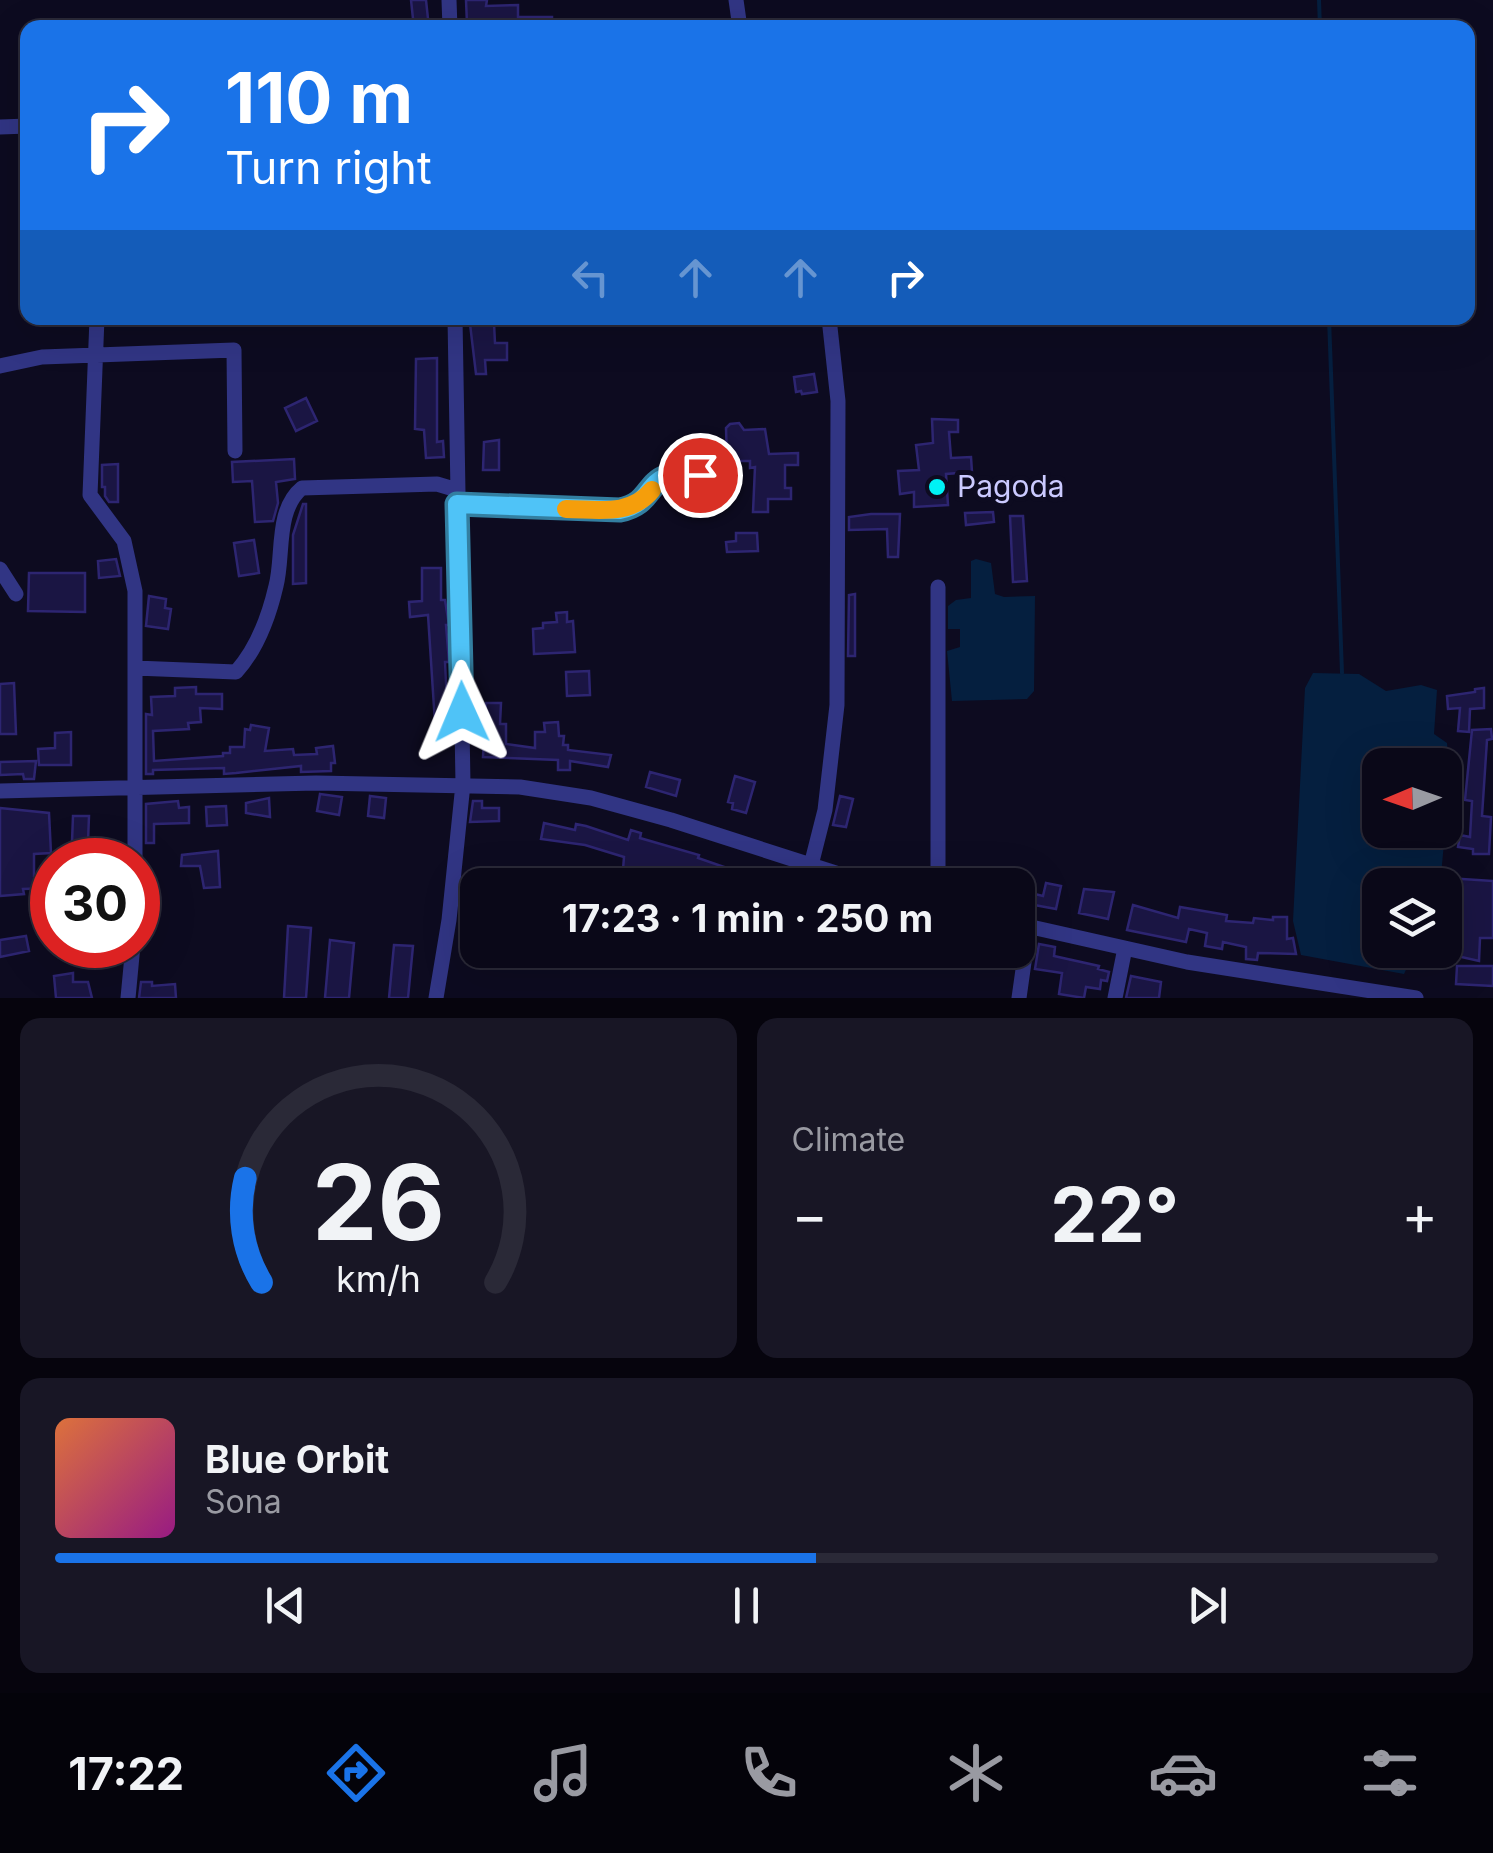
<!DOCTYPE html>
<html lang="en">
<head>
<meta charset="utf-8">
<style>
  body { margin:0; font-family:Inter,sans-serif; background:#181625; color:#f1f3f6; height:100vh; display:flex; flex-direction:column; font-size:38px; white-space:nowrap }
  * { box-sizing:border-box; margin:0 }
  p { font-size:32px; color:#999aa2 }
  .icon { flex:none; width:55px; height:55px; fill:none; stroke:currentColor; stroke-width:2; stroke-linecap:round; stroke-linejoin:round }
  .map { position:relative; height:998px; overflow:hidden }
  .panel { display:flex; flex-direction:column; gap:20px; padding:20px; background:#06040d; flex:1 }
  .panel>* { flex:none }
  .guide { position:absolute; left:20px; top:20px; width:1455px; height:305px; border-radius:20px; box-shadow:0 10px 40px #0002,0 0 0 2px #2a2937; background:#1a73e8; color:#fff; overflow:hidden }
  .needle { width:65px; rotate:268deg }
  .buttons { position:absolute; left:1362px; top:748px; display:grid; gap:20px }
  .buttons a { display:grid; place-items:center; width:100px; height:100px; border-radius:20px; background:#0a0818; box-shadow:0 10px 40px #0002,0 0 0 2px #2a2937; font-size:50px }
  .speed { position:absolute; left:30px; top:838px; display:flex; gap:20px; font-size:50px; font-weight:700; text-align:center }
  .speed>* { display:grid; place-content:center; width:130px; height:130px; border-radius:50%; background:#0a0818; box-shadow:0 10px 40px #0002,0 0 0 2px #2a2937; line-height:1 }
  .speed .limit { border:15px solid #d22; background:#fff; color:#111 }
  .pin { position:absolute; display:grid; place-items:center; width:85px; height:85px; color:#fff; margin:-42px; border:5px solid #fff; border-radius:50%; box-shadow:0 2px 10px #0007 }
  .me { position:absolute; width:110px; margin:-55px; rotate:359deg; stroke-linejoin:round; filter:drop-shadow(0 0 8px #0008) }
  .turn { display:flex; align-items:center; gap:35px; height:210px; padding:0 40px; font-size:45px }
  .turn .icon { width:130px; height:130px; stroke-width:2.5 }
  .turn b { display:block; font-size:70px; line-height:85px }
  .lanes { display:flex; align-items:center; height:95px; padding:0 40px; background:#0003; justify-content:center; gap:50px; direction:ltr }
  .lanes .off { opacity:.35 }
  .big { font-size:75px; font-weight:700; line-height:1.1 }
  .panel .widget { flex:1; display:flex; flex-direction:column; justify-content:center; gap:15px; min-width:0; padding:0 35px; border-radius:20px; background:#181625 }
  .panel .dial { align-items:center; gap:0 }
  .dial svg { height:260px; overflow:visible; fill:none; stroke:#2a2937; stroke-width:7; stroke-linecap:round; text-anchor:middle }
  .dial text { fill:#f1f3f6; stroke:none }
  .song { display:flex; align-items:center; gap:30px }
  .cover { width:120px; height:120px; border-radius:15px; background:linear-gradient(135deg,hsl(20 70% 55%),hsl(310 70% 35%)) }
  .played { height:10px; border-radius:5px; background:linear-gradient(90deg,#1a73e8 55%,#2a2937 55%) }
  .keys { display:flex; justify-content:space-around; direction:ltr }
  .heat { display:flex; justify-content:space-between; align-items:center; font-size:55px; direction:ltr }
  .panel .tiles { flex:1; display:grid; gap:20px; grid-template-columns:1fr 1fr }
  .widget:last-child { grid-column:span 2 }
  .trip { position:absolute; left:460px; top:868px; width:575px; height:100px; border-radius:20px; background:#0a0818; box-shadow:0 10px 40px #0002,0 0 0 2px #2a2937; font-weight:700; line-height:100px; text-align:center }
  .tab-bar { display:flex; height:160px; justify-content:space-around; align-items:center; background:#04030a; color:#999aa2 }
  .tab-bar .icon { width:70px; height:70px }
  .tab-bar .selected { color:#1a73e8 }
  .tab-bar b { font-size:45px; color:#f1f3f6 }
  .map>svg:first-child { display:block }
</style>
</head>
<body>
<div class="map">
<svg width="1493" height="998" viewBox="0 0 1493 998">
  <rect width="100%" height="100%" fill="#0d0b20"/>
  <path fill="#051f3f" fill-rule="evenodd" d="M976,559L991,563L995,594L1004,597L1035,596L1034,691L1027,699L952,701L947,651L960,647V629H948V606L956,600L971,598V561Z
    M1313,673L1359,674L1386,691L1421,685L1437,690L1434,734L1447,743L1450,781L1440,885H1380V950H1415L1404,974L1301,955L1293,921L1305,688ZM1380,765H1445V830H1380Z"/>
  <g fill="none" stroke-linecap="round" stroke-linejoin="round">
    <path stroke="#051f3f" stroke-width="4" d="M1319,0L1320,28
      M1329,318L1342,673"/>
  </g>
  <path fill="#1a1543" stroke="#2d2571" stroke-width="2.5" d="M411,0H426L429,28H414Z
    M466,0H487L486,6L518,5V17H552V28H482V23L467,24Z
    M494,323L495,343H507V360H485L486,374H476L470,324Z
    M437,358V442L443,441L444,457L426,458L424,430L415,429L416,359Z
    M814,374L817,392L802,394L801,391L796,392L794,377Z
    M306,398L317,421L296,431L285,408Z
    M932,419L958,420V432H949L951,458L971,457L972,472L946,474L948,505L914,507V492L900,494L898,471L919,470L916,445L933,443Z
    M739,423L744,430L765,429L769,454L798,453V465H785V488H791V499H768V512H753L755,467L750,468V461H727L726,428L730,424Z
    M499,440V470H483L484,442Z
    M294,459L295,479L276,482L278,503L273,521L255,522L252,481L233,482L232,462Z
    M118,464V502H109L105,496V487H102V465Z
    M303,504H306V583L293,584V535Z
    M993,512L994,522L966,525L965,513Z
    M871,514H900L898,557H888L887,529L849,530V517Z
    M1010,516H1023L1027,581L1013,582Z
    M736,533H757L758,551L727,552L726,542L736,541Z
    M254,540L259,573L239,576L234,543Z
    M116,559L120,576L99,578L98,561Z
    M422,568H441V600H445L449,625H446L449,662H445L448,723H435L428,615L410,617L409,602L422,601Z
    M29,573H85V612L28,611Z
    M855,594V656H848L849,595Z
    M149,596L166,599L165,608L171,609L168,629L146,626Z
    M567,612V622L573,621L575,652L534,654L533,629L543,628V623L557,622L556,613Z
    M589,671L590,695L567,696L566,672Z
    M14,683L16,734H0V684Z
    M196,687V694H222V709L200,708L201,722L188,723L189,729L153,731L154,761L223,756V753H230V747H244L245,729L250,730L251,725L269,728L265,751L293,749L294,755L317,754L316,748L333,746L335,763H331V771L301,772V766L236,773L224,774V768L153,770V774H146V714L152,715L151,697L175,696V688Z
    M1484,688V708L1470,709L1469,732L1458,731L1460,708L1448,709L1447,696L1475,692V689Z
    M486,703H501L500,724H506V744L535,748V732H545L544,723L558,722L559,736H564L563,745H568V750L611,755L608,767L570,761V770H558V760L483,757Z
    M1491,729L1492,739L1487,740L1482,816L1491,817L1489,854H1473V849L1458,847L1460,835L1470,837L1472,801L1465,800L1472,730Z
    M71,732V765H39L38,749L55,748V733Z
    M36,761L34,779H24L23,774L0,775V762Z
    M650,772L680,780L676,796L646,787Z
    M735,776L755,782L746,813L732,809L733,803L728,802Z
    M320,794L342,797L339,815L317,811Z
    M370,796L386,798L384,818L368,816Z
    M840,796L853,799L846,827L833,825Z
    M269,798L270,817L246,813V803Z
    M178,801L179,808L189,807V823L154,824V843H146V804Z
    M473,801H482V808H499V821L470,822Z
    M226,806L227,825L207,826L206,807Z
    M0,808L49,813L51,853L34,854V876H50V888L23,889L24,894L0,896Z
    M73,816H89L88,842H72Z
    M544,823L575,830L576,824L586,826L628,840L631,830L641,833L640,838L699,855L698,858L727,868L724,874L750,885H707L670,877L668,885L637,877L636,883L622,882L624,857L585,845L541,839Z
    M218,851L220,887L204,888L200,866H181L182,855Z
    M1447,878L1493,881V938H1480L1479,961L1457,956V911H1454L1448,933H1445Z
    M1046,883L1061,886L1056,909L1018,902V890L1043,896Z
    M1084,889L1114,892L1108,919L1079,913Z
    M1133,905L1178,918L1180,907L1227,915L1226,921L1253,923L1254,918L1273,920V917H1287V939L1293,938L1296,954L1258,953L1257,960L1246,959V947L1223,942L1222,949L1205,946L1207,933L1189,929L1186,942L1127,930Z
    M288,926L311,928L306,998H284Z
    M26,936L29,951L0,957V940Z
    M330,940L354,943L349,998H325Z
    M1039,944L1055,947L1054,956L1099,966L1098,969L1109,972L1107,981L1101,980L1100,989L1086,987L1084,998L1059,994L1062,973L1035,969Z
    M394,945L413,946L408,998H389Z
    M1457,966H1493V986L1456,984Z
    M73,973V982H88L92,998H56L54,976Z
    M1131,976L1161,982L1159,998H1126Z
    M141,982H152V986L175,984L176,998H139Z"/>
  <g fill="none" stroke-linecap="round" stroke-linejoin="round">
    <path stroke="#313584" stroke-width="15" d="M449,0L450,28
      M736,0L740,28
      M0,127L28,126
      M97,318L90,495L124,541L135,591V860
      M0,366L42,357L234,350L235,451
      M457,504L620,510C647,505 645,487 665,477C681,470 712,475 730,475
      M0,569L16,594
      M135,668L236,672C256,650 269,616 276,586C284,556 275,510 302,488L437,484L457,490
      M0,791L316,783L520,787L591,798L671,820L873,885
      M806,885L825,810L837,705L838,401L829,318
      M938,885V587
      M1018,924L1187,962L1416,998
      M128,998L133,945
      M436,998L449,920L463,784L455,318
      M1019,998L1029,927
      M1115,998L1125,948"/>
  </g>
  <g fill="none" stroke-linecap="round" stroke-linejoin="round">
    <g stroke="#337fa1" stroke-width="25">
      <path id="route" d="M462,712L457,504L620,510C650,504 646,484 666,477C675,473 689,475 700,475"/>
    </g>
    <use href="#route" stroke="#4fc3f7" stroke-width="18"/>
    <path stroke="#f59e0b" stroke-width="18" d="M566,509C597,509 630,517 652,490"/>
  </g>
  <circle fill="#00f2f5" stroke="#0d0b20" stroke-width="4" cx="937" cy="487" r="10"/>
  <g text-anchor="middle" stroke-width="10" stroke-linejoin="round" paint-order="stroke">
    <g font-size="30" fill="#cbcaff" stroke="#0d0b20" text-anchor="start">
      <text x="957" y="497">Pagoda</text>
    </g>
  </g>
</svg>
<div class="buttons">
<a><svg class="needle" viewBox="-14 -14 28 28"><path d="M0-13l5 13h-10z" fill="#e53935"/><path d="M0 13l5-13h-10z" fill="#999aa2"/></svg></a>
<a><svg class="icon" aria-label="layers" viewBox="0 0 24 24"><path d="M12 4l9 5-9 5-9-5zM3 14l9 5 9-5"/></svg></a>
</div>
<div class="speed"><div class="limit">30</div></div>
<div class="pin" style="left:700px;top:475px;background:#d93025"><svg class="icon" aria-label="arrive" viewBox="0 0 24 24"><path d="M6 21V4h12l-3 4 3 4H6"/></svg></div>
<svg class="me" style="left:462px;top:712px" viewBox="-20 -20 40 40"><path d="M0-17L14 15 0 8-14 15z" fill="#4fc3f7" stroke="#fff" stroke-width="4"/></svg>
<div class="trip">17:23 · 1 min · 250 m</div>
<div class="guide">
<div class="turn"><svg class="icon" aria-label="right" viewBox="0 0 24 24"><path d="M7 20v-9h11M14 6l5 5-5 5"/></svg><div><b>110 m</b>Turn right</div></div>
<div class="lanes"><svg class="icon off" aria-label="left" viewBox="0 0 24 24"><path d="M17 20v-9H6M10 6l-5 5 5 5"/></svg><svg class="icon off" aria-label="ahead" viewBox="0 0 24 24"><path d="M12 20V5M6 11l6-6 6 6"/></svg><svg class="icon off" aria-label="ahead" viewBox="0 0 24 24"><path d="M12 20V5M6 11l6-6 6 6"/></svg><svg class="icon" aria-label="right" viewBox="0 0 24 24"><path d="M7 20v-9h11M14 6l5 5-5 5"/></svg></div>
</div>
</div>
<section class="panel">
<div class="tiles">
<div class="widget dial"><svg viewBox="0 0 100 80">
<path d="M14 69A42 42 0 1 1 86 69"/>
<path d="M14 69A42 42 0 0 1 9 37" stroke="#1a73e8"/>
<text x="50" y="56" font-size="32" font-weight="700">26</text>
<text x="50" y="72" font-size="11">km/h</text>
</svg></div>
<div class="widget"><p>Climate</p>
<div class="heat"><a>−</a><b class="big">22°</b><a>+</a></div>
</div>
<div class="widget">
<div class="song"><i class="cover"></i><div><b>Blue Orbit</b><p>Sona</p></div></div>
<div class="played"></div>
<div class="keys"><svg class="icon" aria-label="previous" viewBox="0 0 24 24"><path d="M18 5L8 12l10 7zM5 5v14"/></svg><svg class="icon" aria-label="pause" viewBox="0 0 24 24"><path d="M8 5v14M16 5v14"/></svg><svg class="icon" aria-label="next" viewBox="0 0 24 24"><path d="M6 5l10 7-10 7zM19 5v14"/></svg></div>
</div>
</div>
</section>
<nav class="tab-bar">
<b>17:22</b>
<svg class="icon selected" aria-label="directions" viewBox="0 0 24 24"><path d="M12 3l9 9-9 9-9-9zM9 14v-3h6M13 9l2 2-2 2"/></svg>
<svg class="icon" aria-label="music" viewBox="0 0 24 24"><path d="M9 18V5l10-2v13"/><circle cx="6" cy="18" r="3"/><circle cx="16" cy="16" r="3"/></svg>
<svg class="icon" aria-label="phone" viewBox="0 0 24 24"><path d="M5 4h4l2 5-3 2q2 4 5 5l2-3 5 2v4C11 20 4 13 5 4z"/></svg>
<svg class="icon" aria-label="climate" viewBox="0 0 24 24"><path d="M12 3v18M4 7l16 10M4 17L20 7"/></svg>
<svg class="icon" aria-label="car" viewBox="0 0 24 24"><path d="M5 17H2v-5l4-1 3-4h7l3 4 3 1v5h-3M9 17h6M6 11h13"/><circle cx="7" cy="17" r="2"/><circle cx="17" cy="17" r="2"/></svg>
<svg class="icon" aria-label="filters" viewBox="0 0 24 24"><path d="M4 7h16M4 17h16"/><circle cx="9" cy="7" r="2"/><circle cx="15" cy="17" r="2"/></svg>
</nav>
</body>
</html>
